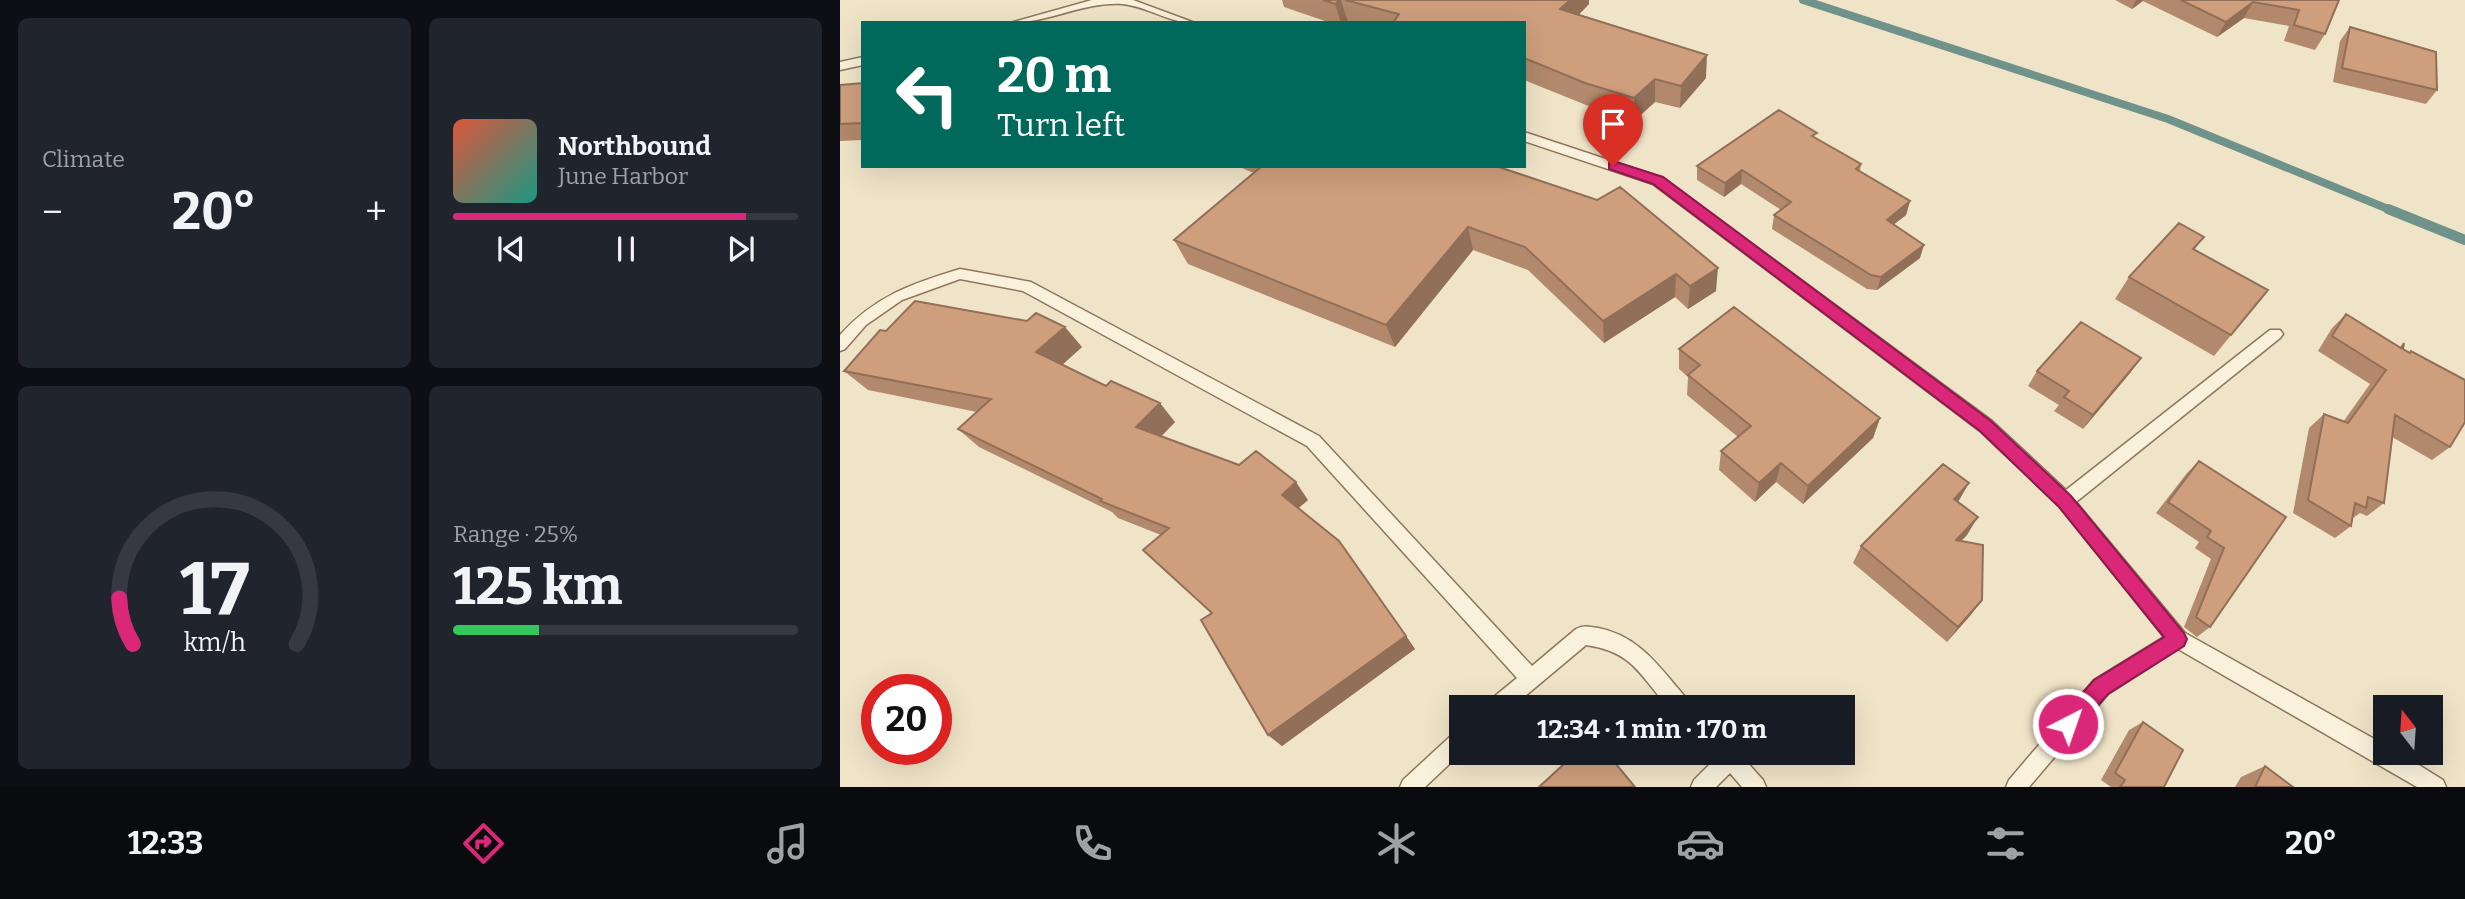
<!DOCTYPE html>
<html lang="en">
<head>
<meta charset="utf-8">
<style>
  body { margin:0; font-family:Bitter,serif; background:#20242c; color:#f1f3f6; height:100vh; display:flex; flex-direction:column; font-size:26px; white-space:nowrap }
  * { box-sizing:border-box; margin:0 }
  p { font-size:23px; color:#9ea1a6 }
  .icon { flex:none; width:38px; height:38px; fill:none; stroke:currentColor; stroke-width:2; stroke-linecap:round; stroke-linejoin:round }
  .map { position:relative; flex:1; overflow:hidden }
  .details { display:flex; flex-direction:column; gap:18px; padding:18px; background:#0d0f14; width:840px }
  .details>* { flex:none }
  .guide { position:absolute; left:21px; top:21px; width:665px; height:147px; border-radius:0px; box-shadow:0 7px 28px #0002; background:#00695c; color:#fff; overflow:hidden }
  .needle { width:46px; rotate:343deg }
  .buttons { position:absolute; left:1533px; top:695px; display:grid; gap:14px }
  .buttons a { display:grid; place-items:center; width:70px; height:70px; border-radius:0px; background:#171b24; box-shadow:0 7px 28px #0002; font-size:35px }
  .speed { position:absolute; left:21px; top:674px; display:flex; gap:14px; font-size:35px; font-weight:700; text-align:center }
  .speed>* { display:grid; place-content:center; width:91px; height:91px; border-radius:50%; background:#171b24; box-shadow:0 7px 28px #0002; line-height:1 }
  .speed .limit { border:10px solid #d22; background:#fff; color:#111 }
  .pin { position:absolute; display:grid; place-items:center; width:60px; height:60px; color:#fff; margin:-72px -30px; border-radius:50% 50% 50% 0; rotate:-45deg; box-shadow:0 0 7px #0007 }
  .pin .icon { rotate:45deg }
  .me { position:absolute; width:77px; margin:-38px; rotate:41deg; stroke-linejoin:round; filter:drop-shadow(0 0 5px #0008) }
  .turn { display:flex; align-items:center; gap:24px; height:147px; padding:0 21px; font-size:32px }
  .turn .icon { width:91px; height:91px; stroke-width:2.5 }
  .turn b { display:block; font-size:49px; line-height:60px }
  .big { font-size:52px; font-weight:700; line-height:1.1 }
  .details .card { flex:1; display:flex; flex-direction:column; justify-content:center; gap:10px; min-width:0; padding:0 24px; border-radius:10px; background:#20242c }
  .details .dial { align-items:center; gap:0 }
  .dial svg { height:182px; overflow:visible; fill:none; stroke:#363941; stroke-width:7; stroke-linecap:round; text-anchor:middle }
  .dial text { fill:#f1f3f6; stroke:none }
  .song { display:flex; align-items:center; gap:21px }
  .cover { width:84px; height:84px; border-radius:10px; background:linear-gradient(135deg,hsl(10 70% 55%),hsl(170 70% 35%)) }
  .played { height:7px; border-radius:4px; background:linear-gradient(90deg,#db2777 85%,#363941 85%) }
  .keys { display:flex; justify-content:space-around; direction:ltr }
  .heat { display:flex; justify-content:space-between; align-items:center; font-size:38px; direction:ltr }
  .charge { height:10px; border-radius:5px; background:linear-gradient(90deg,#34c759 25%,#363941 0) }
  .details .tiles { flex:1; display:grid; gap:18px; grid-template-columns:repeat(2,1fr) }
  .trip { position:absolute; left:609px; top:695px; width:406px; height:70px; border-radius:0px; background:#171b24; box-shadow:0 7px 28px #0002; font-weight:700; line-height:70px; text-align:center }
  .tab-bar { display:flex; height:112px; justify-content:space-around; align-items:center; background:#090b0e; color:#9ea1a6 }
  .tab-bar .icon { width:49px; height:49px }
  .tab-bar .active { color:#db2777 }
  .tab-bar b { font-size:32px; color:#f1f3f6 }
  main { display:flex; flex:1; min-height:0 }
  .map>svg:first-child { display:block }
</style>
</head>
<body>
<main>
<section class="details">
<div class="tiles">
<div class="card"><p>Climate</p>
<div class="heat"><a>−</a><b class="big">20°</b><a>+</a></div>
</div>
<div class="card">
<div class="song"><i class="cover"></i><div><b>Northbound</b><p>June Harbor</p></div></div>
<div class="played"></div>
<div class="keys"><svg class="icon" aria-label="previous" viewBox="0 0 24 24"><path d="M18 5L8 12l10 7zM5 5v14"/></svg><svg class="icon" aria-label="pause" viewBox="0 0 24 24"><path d="M8 5v14M16 5v14"/></svg><svg class="icon" aria-label="next" viewBox="0 0 24 24"><path d="M6 5l10 7-10 7zM19 5v14"/></svg></div>
</div>
<div class="card dial"><svg viewBox="0 0 100 80">
<path d="M14 69A42 42 0 1 1 86 69"/>
<path d="M14 69A42 42 0 0 1 8 49" stroke="#db2777"/>
<text x="50" y="56" font-size="32" font-weight="700">17</text>
<text x="50" y="72" font-size="11">km/h</text>
</svg></div>
<div class="card"><p>Range · 25%</p><b class="big">125 km</b><div class="charge"></div></div>
</div>
</section>
<div class="map">
<svg width="1625" height="787" viewBox="0 0 1625 787">
  <rect width="100%" height="100%" fill="#f0e4c8"/>
  <g fill="none" stroke-linecap="round" stroke-linejoin="round">
    <path stroke="#6f938a" stroke-width="8" d="M963,0L1328,119L1553,211"/>
    <path stroke="#6f938a" stroke-width="10" d="M1548,209L1625,240"/>
    <g stroke="#8d765c" stroke-width="3">
      <path id="lane" d="M252,0H293L355,23C328,23 307,6 282,4C243,2 208,23 170,23Z
        M23,57V65L0,70V62Z
        M684,132L823,178L1152,421L1226,490L1430,330H1440L1443,334L1440,338L1236,502L1345,633L1545,745V752H1558L1603,780L1606,787H1577L1338,649L1268,694L1189,787H1166L1169,780L1254,680L1324,637L1219,506L1140,431L813,184L684,141Z
        M120,269L191,282L479,436L692,666L736,629C744,625 750,627 758,628C801,636 821,670 848,700L851,707H828C799,674 793,652 746,645L672,707H647L650,700L677,678L467,446L183,291L120,279L62,300L26,325L5,349L0,351V335C35,296 71,284 120,269Z
        M621,730L622,752L585,787H560L563,780L614,733Z
        M874,752H898L923,780L926,787H902L890,773L876,787H851L854,780L876,758Z"/>
    </g>
    <use href="#lane" fill="#faf1dc" fill-rule="evenodd"/>
  </g>
  <path fill="#b2896c" d="M442,0H749V4L738,15L866,78L840,108L815,102L795,120L746,105L684,80V23H512L508,22L507,23H491L444,7Z
    M1275,0H1499L1485,34L1475,50L1444,41L1449,26L1404,18L1377,37L1303,1L1292,9Z
    M1510,27L1597,90L1586,104L1493,82L1500,41Z
    M23,83V140L0,141V85Z
    M976,139L1021,164L1020,171L1070,201L1066,215L1054,224L1080,258L1037,290L1027,289L932,229L934,215L941,210L901,184L884,197L857,180V166Z
    M397,166H656L876,291L848,309L835,297L764,343L688,270L633,250L555,347L348,264L334,240L414,173Z
    M1364,237L1354,250L1428,290L1374,356L1275,299L1289,277Z
    M1506,314L1560,347L1564,343L1563,349L1610,447L1592,460L1552,437L1544,503L1527,516L1520,513L1513,518L1511,526L1495,538L1453,513L1469,428L1484,414L1503,422L1530,384L1478,351L1492,328Z
    M46,331L242,347L222,365L335,422L321,436L468,500L458,508L566,636L575,649L442,746L428,735L371,613L321,535L278,518L272,512L139,447L118,429L137,412L28,390L4,371Z
    M839,349L1040,418L1033,438L963,504L936,482L915,502L879,470L881,451L898,437L847,395L848,377L839,369Z
    M1301,358L1290,373L1243,429L1214,411L1219,405L1188,386L1197,371Z
    M1359,461L1446,517L1370,627L1357,637L1344,627L1371,559L1355,548L1359,542L1316,513L1347,473Z
    M1129,483L1118,501L1127,535L1121,541L1142,600L1107,642L1013,563L1021,546Z
    M1303,722L1324,787H1271L1261,780L1289,730Z
    M1425,766L1453,787H1395L1401,777Z"/>
  <path fill="#916f58" d="M500,0H501L508,22L507,23H501L495,4Z
    M730,0H749V4L722,32L720,9Z
    M1296,0H1304L1292,9Z
    M1413,2L1404,18L1377,37L1386,22Z
    M867,55L866,78L840,108L841,86Z
    M815,79V102L795,120L794,98Z
    M902,170L901,184L884,197L885,183Z
    M1070,201L1066,215L1043,233L1047,220Z
    M628,227L633,250L555,347L546,325Z
    M1084,245L1080,258L1037,290L1041,277Z
    M878,268L876,291L848,309L850,286Z
    M836,274L835,297L764,343L763,321Z
    M225,327L242,347L214,372L196,352Z
    M1301,358L1290,373L1243,429L1253,415Z
    M320,403L335,422L312,446L296,427Z
    M1040,418L1033,438L963,504L968,486Z
    M941,463L936,482L915,502L919,483Z
    M456,482L468,500L454,512L442,495Z
    M1129,483L1118,502L1114,499Z
    M1138,517L1127,535L1105,557L1116,540Z
    M1142,600L1130,616L1107,642L1118,627Z
    M566,636L575,649L442,746L428,735Z"/>
  <path fill="#cf9f7d" stroke="#916f58" stroke-width="2" d="M483,0H500L495,4Z
    M505,0H730L720,9L867,55L841,86L815,79L794,98L745,83L684,58V23H553L559,14Z
    M1341,0H1499L1485,34L1454,25L1459,10L1413,2L1386,22Z
    M1510,27L1596,52L1597,90L1502,68Z
    M23,83V123L0,124V85Z
    M939,110L977,133L972,136L1021,164L1016,169L1070,201L1047,220L1084,245L1041,277L1031,275L934,215L951,202L902,170L885,183L857,166Z
    M422,166H656L757,200L780,187L878,268L850,286L836,274L763,321L685,247L628,227L546,325L334,240Z
    M1339,223L1364,237L1353,249L1428,290L1391,335L1289,277Z
    M75,301L187,321L196,313L225,327L196,352L266,386L271,381L320,403L296,427L399,465L416,451L456,482L442,495L499,541L566,636L428,735L361,620L372,613L303,550L329,528L260,501L262,499L118,429L151,399L4,371L40,330L46,331Z
    M894,307L1040,418L968,486L941,463L919,483L881,451L911,426L848,375L860,365L839,349Z
    M1506,314L1561,348L1564,343L1563,349L1570,353L1571,351L1625,380V422L1610,447L1555,415L1544,503L1528,497L1526,508L1515,503L1511,526L1468,500L1484,414L1508,423L1546,370L1492,336Z
    M1241,322L1301,358L1253,415L1224,397L1229,391L1197,371Z
    M1359,461L1446,517L1370,627L1356,617L1384,548L1367,537L1371,531L1328,502Z
    M1103,464L1129,483L1114,499L1138,517L1116,540L1143,545L1142,600L1118,627L1021,546Z
    M1303,722L1343,750L1324,787H1280L1285,780L1275,773Z
    M737,752H766L795,787H699Z
    M1425,766L1453,787H1415Z"/>
  <path fill="#db2777" stroke="#8e194d" stroke-width="2" d="M773,161L823,177L1151,421L1231,496L1344,633L1347,639L1344,646L1268,694L1235,731L1228,734L1221,731L1218,724L1221,717L1254,680L1324,637L1219,507L1140,431L813,184L769,169V162Z"/>
</svg>
<div class="buttons">
<a><svg class="needle" viewBox="-14 -14 28 28"><path d="M0-13l5 13h-10z" fill="#e53935"/><path d="M0 13l5-13h-10z" fill="#9ea1a6"/></svg></a>
</div>
<div class="speed"><div class="limit">20</div></div>
<div class="pin" style="left:773px;top:166px;background:#d93025"><svg class="icon" aria-label="arrive" viewBox="0 0 24 24"><path d="M6 21V4h12l-3 4 3 4H6"/></svg></div>
<svg class="me" style="left:1228px;top:724px" viewBox="-20 -20 40 40"><circle r="17" fill="#db2777" stroke="#fff" stroke-width="3"/><path d="M0-11L8 9 0 5-8 9z" fill="#fff"/></svg>
<div class="trip">12:34 · 1 min · 170 m</div>
<div class="guide">
<div class="turn"><svg class="icon" aria-label="left" viewBox="0 0 24 24"><path d="M17 20v-9H6M10 6l-5 5 5 5"/></svg><div><b>20 m</b>Turn left</div></div>
</div>
</div>
</main>
<nav class="tab-bar">
<b>12:33</b>
<svg class="icon active" aria-label="directions" viewBox="0 0 24 24"><path d="M12 3l9 9-9 9-9-9zM9 14v-3h6M13 9l2 2-2 2"/></svg>
<svg class="icon" aria-label="music" viewBox="0 0 24 24"><path d="M9 18V5l10-2v13"/><circle cx="6" cy="18" r="3"/><circle cx="16" cy="16" r="3"/></svg>
<svg class="icon" aria-label="phone" viewBox="0 0 24 24"><path d="M5 4h4l2 5-3 2q2 4 5 5l2-3 5 2v4C11 20 4 13 5 4z"/></svg>
<svg class="icon" aria-label="climate" viewBox="0 0 24 24"><path d="M12 3v18M4 7l16 10M4 17L20 7"/></svg>
<svg class="icon" aria-label="car" viewBox="0 0 24 24"><path d="M5 17H2v-5l4-1 3-4h7l3 4 3 1v5h-3M9 17h6M6 11h13"/><circle cx="7" cy="17" r="2"/><circle cx="17" cy="17" r="2"/></svg>
<svg class="icon" aria-label="filters" viewBox="0 0 24 24"><path d="M4 7h16M4 17h16"/><circle cx="9" cy="7" r="2"/><circle cx="15" cy="17" r="2"/></svg>
<b>20°</b>
</nav>
</body>
</html>
